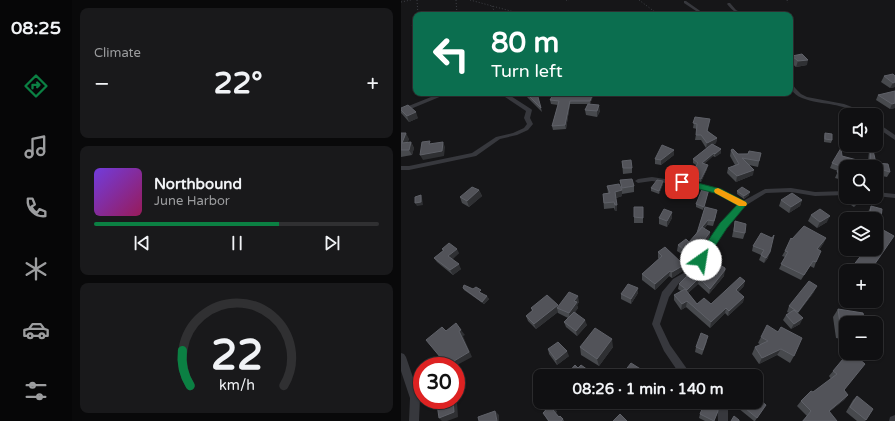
<!DOCTYPE html>
<html lang="en">
<head>
<meta charset="utf-8">
<style>
  body { margin:0; font-family:"Varela Round",sans-serif; background:#19191b; color:#f1f3f6; height:100vh; display:flex; flex-direction:column; font-size:15px; white-space:nowrap }
  * { box-sizing:border-box; margin:0 }
  p { font-size:13px; color:#9c9d9f }
  .icon { flex:none; width:22px; height:22px; fill:none; stroke:currentColor; stroke-width:2; stroke-linecap:round; stroke-linejoin:round }
  .map { position:relative; flex:1; overflow:hidden }
  .panel { display:flex; flex-direction:column; gap:8px; padding:8px; background:#09090a; width:329px }
  .panel>* { flex:none }
  .hud { position:absolute; left:12px; top:12px; width:380px; height:84px; border-radius:8px; box-shadow:0 1px 3px #0004,0 0 0 1px #303032; background:#0b6e4f; color:#fff; overflow:hidden }
  .controls { position:absolute; left:438px; top:108px; display:grid; gap:8px }
  .controls a { display:grid; place-items:center; width:44px; height:44px; border-radius:8px; background:#101012; box-shadow:0 1px 3px #0004,0 0 0 1px #303032; font-size:20px }
  .speed { position:absolute; left:12px; top:357px; display:flex; gap:8px; font-size:20px; font-weight:700; text-align:center }
  .speed>* { display:grid; place-content:center; width:52px; height:52px; border-radius:50%; background:#101012; box-shadow:0 1px 3px #0004,0 0 0 1px #303032; line-height:1 }
  .speed .limit { border:6px solid #d22; background:#fff; color:#111 }
  .pin { position:absolute; display:grid; place-items:center; width:34px; height:34px; color:#fff; margin:-17px; border-radius:8px; box-shadow:0 2px 6px #0006 }
  .me { position:absolute; width:44px; margin:-22px; rotate:32deg; stroke-linejoin:round; filter:drop-shadow(0 0 3px #0008) }
  .turn { display:flex; align-items:center; gap:14px; height:84px; padding:0 12px; font-size:18px }
  .turn .icon { width:52px; height:52px; stroke-width:2.5 }
  .turn b { display:block; font-size:28px; line-height:34px }
  .big { font-size:30px; font-weight:800; line-height:1.1 }
  .panel .card { flex:1; display:flex; flex-direction:column; justify-content:center; gap:6px; min-width:0; padding:0 14px; border-radius:8px; background:#19191b }
  .panel .dial { align-items:center; gap:0 }
  .dial svg { height:104px; overflow:visible; fill:none; stroke:#303032; stroke-width:7; stroke-linecap:round; text-anchor:middle }
  .dial text { fill:#f1f3f6; stroke:none }
  .song { display:flex; align-items:center; gap:12px }
  .cover { width:48px; height:48px; border-radius:6px; background:linear-gradient(135deg,hsl(260 70% 55%),hsl(330 70% 35%)) }
  .played { height:4px; border-radius:2px; background:linear-gradient(90deg,#0b8043 65%,#303032 65%) }
  .keys { display:flex; justify-content:space-around; direction:ltr }
  .heat { display:flex; justify-content:space-between; align-items:center; font-size:22px; direction:ltr }
  .trip { position:absolute; left:132px; top:369px; width:230px; height:40px; border-radius:8px; background:#101012; box-shadow:0 1px 3px #0004,0 0 0 1px #303032; font-weight:800; line-height:40px; text-align:center }
  main { display:flex; flex:1; min-height:0 }
  .tab-bar { display:flex; flex-direction:column; width:72px; justify-content:space-around; align-items:center; background:#060607; color:#9c9d9f }
  .tab-bar .icon { width:28px; height:28px }
  .tab-bar .active { color:#0b8043 }
  .tab-bar b { font-size:18px; color:#f1f3f6 }
  .map>svg:first-child { display:block }
</style>
</head>
<body>
<main>
<nav class="tab-bar">
<b>08:25</b>
<svg class="icon active" aria-label="directions" viewBox="0 0 24 24"><path d="M12 3l9 9-9 9-9-9zM9 14v-3h6M13 9l2 2-2 2"/></svg>
<svg class="icon" aria-label="music" viewBox="0 0 24 24"><path d="M9 18V5l10-2v13"/><circle cx="6" cy="18" r="3"/><circle cx="16" cy="16" r="3"/></svg>
<svg class="icon" aria-label="phone" viewBox="0 0 24 24"><path d="M5 4h4l2 5-3 2q2 4 5 5l2-3 5 2v4C11 20 4 13 5 4z"/></svg>
<svg class="icon" aria-label="climate" viewBox="0 0 24 24"><path d="M12 3v18M4 7l16 10M4 17L20 7"/></svg>
<svg class="icon" aria-label="car" viewBox="0 0 24 24"><path d="M5 17H2v-5l4-1 3-4h7l3 4 3 1v5h-3M9 17h6M6 11h13"/><circle cx="7" cy="17" r="2"/><circle cx="17" cy="17" r="2"/></svg>
<svg class="icon" aria-label="filters" viewBox="0 0 24 24"><path d="M4 7h16M4 17h16"/><circle cx="9" cy="7" r="2"/><circle cx="15" cy="17" r="2"/></svg>
</nav>
<section class="panel">
<div class="card"><p>Climate</p>
<div class="heat"><a>−</a><b class="big">22°</b><a>+</a></div>
</div>
<div class="card">
<div class="song"><i class="cover"></i><div><b>Northbound</b><p>June Harbor</p></div></div>
<div class="played"></div>
<div class="keys"><svg class="icon" aria-label="previous" viewBox="0 0 24 24"><path d="M18 5L8 12l10 7zM5 5v14"/></svg><svg class="icon" aria-label="pause" viewBox="0 0 24 24"><path d="M8 5v14M16 5v14"/></svg><svg class="icon" aria-label="next" viewBox="0 0 24 24"><path d="M6 5l10 7-10 7zM19 5v14"/></svg></div>
</div>
<div class="card dial"><svg viewBox="0 0 100 80">
<path d="M14 69A42 42 0 1 1 86 69"/>
<path d="M14 69A42 42 0 0 1 8 42" stroke="#0b8043"/>
<text x="50" y="56" font-size="32" font-weight="700">22</text>
<text x="50" y="72" font-size="11">km/h</text>
</svg></div>
</section>
<div class="map">
<svg width="494" height="421" viewBox="0 0 494 421">
  <rect width="100%" height="100%" fill="#161618"/>
  <g fill="none" stroke-linecap="round" stroke-linejoin="round">
    <path stroke="#3d3f44" stroke-width="1" stroke-dasharray="1 2" stroke-linecap="butt" d="M16,0L17,15
      M55,0L56,15
      M69,0L117,13
      M165,0L168,1
      M238,0L258,15
      M386,0L387,3
      M0,2L10,0
      M91,6L95,15
      M11,26L15,19"/>
    <path fill="#37383d" fill-rule="evenodd" d="M283,1H285L305,15H300L298,13L284,15V13L295,11L283,3Z
      M327,3H329L335,10L345,15C336,15 332,11 326,4Z
      M389,83L391,84L395,89L400,94L406,97L443,104L464,112L468,115C457,115 449,108 438,106C425,102 389,103 389,83Z
      M40,93H48L0,113V109Z
      M98,93H105L130,109L131,110L129,118L132,124L127,130L116,135L99,139L75,156L8,170H0V166H8L71,153L95,137L112,133L123,128L126,124L123,118L125,111Z
      M475,122L494,135V140L475,127Z
      M251,177L264,179L271,177L286,180L319,189L342,201L364,189L390,188L414,192L445,191V195L414,196L390,192L365,193L344,206L326,228L292,275L278,283L268,297L259,324L269,345L291,376H280L263,351L251,324L261,292L272,279L286,271L320,224L337,205L315,193L286,184L271,181L264,183L251,181L237,183L234,181L237,179Z
      M475,192L494,194V198L475,196Z
      M0,353L3,354L5,357L19,398L18,421H8L9,398L0,371Z
      M316,402H327V421H317Z
      M494,415V421H488L489,417Z"/>
  </g>
  <path fill="#47494d" d="M391,56L406,65L395,67L389,62Z
    M483,76H494V87L489,88L480,82Z
    M494,91V108L489,109L475,100L477,95Z
    M122,93H133L137,97L141,112Z
    M153,93H193L189,104L199,111L196,117L185,115L184,110L187,104H169L165,129L152,130L151,126L157,105L150,104L149,100Z
    M0,108L17,118L8,122L1,114L0,113Z
    M294,117L307,131L316,138L315,143L312,145L320,149V153L314,157L312,156L303,164L306,169L300,182L289,179V176L295,165L292,163V159L307,147L305,148L300,140H294L296,129L292,128Z
    M0,133L8,139L6,143L10,142L13,148L11,155L0,157Z
    M424,133L431,140L430,143L423,142V136Z
    M470,146L475,163L489,172L486,177L481,176V179L478,184L475,183V167H463L466,163H467L468,151Z
    M330,150L337,154L360,153L357,167L348,165L352,175L335,182L326,173L327,168L334,165L329,156Z
    M273,155L260,165L254,164V159Z
    M441,156L445,167V181L434,178L437,171L429,168L431,163Z
    M221,161L231,168V173L222,174Z
    M219,180L233,186V192L221,194V196L215,198L216,211H214L213,208L203,209L202,194L207,193L206,186L220,188Z
    M262,181V184L258,194L250,191V188Z
    M308,189L302,210L295,207V204Z
    M78,190L81,196L68,207L61,203L59,197Z
    M336,191L348,195L343,199L336,194Z
    M446,197H462L461,199L453,207L444,201Z
    M380,200H401L399,206L388,213L378,206Z
    M470,206L480,218L476,224L475,223V219H465L467,212Z
    M242,207V223H233V217Z
    M304,207L315,216L312,226L306,225L303,229L309,232L308,238L300,249L287,258L276,251L277,245L288,242L296,233Z
    M271,212V218L266,227L258,224V218Z
    M410,215L426,222L416,228L407,221Z
    M334,221L344,233L342,239L331,237Z
    M360,233L367,258L363,263L358,260L360,255L351,251L352,246Z
    M425,238L422,244L418,250L415,262L413,268L409,266L400,280L378,269L384,257L381,256L384,251L391,239Z
    M41,249L58,253L51,259L60,269L52,275L36,262L33,258L42,251Z
    M257,252L283,265V270L271,278L268,276L254,290L241,280V274L258,259L257,258Z
    M301,269L323,276L308,294L297,284L287,293L296,304H310L343,286L337,292L343,297L342,302L327,316L324,313L309,328L285,307L280,310L273,300V295L280,291L277,289L278,284Z
    M62,288L81,293L88,299L83,304L63,290Z
    M237,288V293L230,304L220,299V294Z
    M413,292L397,313L399,324L390,329L382,320L385,315L388,313L386,312L388,306Z
    M178,302L176,305L177,308L174,312L186,325L176,336L165,327L163,322L167,318L157,313V312L135,329L127,321L125,316L131,311L130,308L157,306Z
    M437,309L445,323V340L435,338L432,317Z
    M360,337L393,356L389,363L376,355L358,364L351,354L354,347L360,345L357,343Z
    M306,341L301,355L294,352L295,347Z
    M179,347H212L198,366L180,355Z
    M147,349L168,356L156,365L148,354Z
    M447,353L443,390L447,395L443,400L428,412L436,421H401L406,416L396,406L400,401L412,392L430,379L428,376Z
    M456,396L465,420L464,421H456L445,412L452,400Z
    M142,402H156V403L151,405L156,412L154,413L158,417L162,419L163,421H147L142,413L144,410L140,404Z
    M339,404L362,409L354,421H353L337,408Z
    M317,411L313,421H304L298,418L299,414Z"/>
  <path fill="#2f3033" d="M407,60L406,65L395,67L397,61Z
    M494,82V87L489,88L492,83Z
    M192,93H193V94L189,104V101Z
    M169,101V104L165,129L164,125Z
    M494,103V108L489,109L491,104Z
    M198,105L199,111L196,117V111Z
    M15,112L17,118L8,122L6,116Z
    M5,133L8,139L4,149L1,143Z
    M316,138L315,143L305,148L306,143Z
    M10,142L13,148L11,155L8,150Z
    M42,142L44,147L43,156L22,160L19,155Z
    M320,149V153L314,157V154Z
    M273,150V155L260,165V160Z
    M313,153L312,156L300,167L301,163Z
    M307,165L306,169L300,182V179Z
    M353,170L352,175L335,182L336,176Z
    M262,181V184L258,194V191Z
    M78,190L81,196L68,207L66,201Z
    M221,190V196L215,198L214,192Z
    M349,192L348,195L343,199V196Z
    M20,195L21,198L22,205L16,206L14,203Z
    M460,197H462L461,199L453,207L456,201Z
    M401,200L399,206L388,213L390,207Z
    M214,205H216V211H214Z
    M271,212V218L266,227V221Z
    M429,216L426,222L416,228L419,222Z
    M307,220L306,225L296,238V233Z
    M309,232L308,238L300,249L287,258V253Z
    M425,238L422,244L414,255L416,249Z
    M56,249L58,253L50,261L47,256Z
    M369,252L367,258L363,263L365,258Z
    M58,264L60,269L52,275L49,270Z
    M283,265V270L271,278V272Z
    M324,270L323,276L308,294L309,289Z
    M269,271L268,276L254,290V284Z
    M298,278L297,284L285,295L286,290Z
    M344,281L343,286L334,296L335,290Z
    M416,286L413,292L394,317L397,312Z
    M237,288V293L230,304V299Z
    M86,296L88,299L83,304L81,302Z
    M177,296L178,302L176,305L177,308L169,319L168,313L173,301Z
    M343,297L342,302L327,316L328,311Z
    M286,301L285,307L280,310L281,304Z
    M157,305L158,309L156,308L157,312L135,329L133,324Z
    M325,308L324,313L309,328L310,322Z
    M402,318L399,324L390,329L393,324Z
    M184,320L186,325L176,336L175,331Z
    M60,330L64,335L62,336L71,357L56,365L60,374L55,377V370L53,361L58,331Z
    M211,339L212,347L198,366L196,359Z
    M380,349L376,355L358,364L361,358Z
    M166,351L168,356L156,365L155,360Z
    M187,370L188,375L187,376H181Z
    M447,395L443,400L423,416L428,411Z
    M52,400H54L56,402L57,417L46,421H41L38,418Z
    M149,402H156V403L150,405Z
    M154,408L156,412L153,414L152,410Z
    M94,411L98,415V421H96Z"/>
  <path fill="#525359" stroke="#5f6168" d="M401,54L407,60L397,61L391,56Z
    M492,74L494,76V82L492,83L483,76Z
    M494,91V103L491,104L477,95Z
    M125,93H133L137,97L140,108Z
    M153,93H192L189,101H169L164,125L151,126L158,101L149,100Z
    M187,104L198,105L196,111L184,110Z
    M7,105L15,112L6,116L0,110V108Z
    M294,117L309,119L306,131L316,138L306,143L300,135H295L296,124L292,123Z
    M0,133H5L1,143L10,142L8,150H0Z
    M424,133L431,134V140L424,139Z
    M29,141L28,144L42,142L41,151L19,155L21,142Z
    M311,144L320,149L314,154L313,153L301,163L307,165L300,179L289,176L297,163L292,159Z
    M261,145L273,150L260,160L254,159Z
    M470,146H471L475,163L487,164L489,172L482,170L481,179L475,177V167H468L465,166L466,163H469Z
    M440,148L441,156L456,160L453,167H445V175L436,172L439,166L431,163Z
    M332,149L337,154H347L348,151L360,153L358,161L341,158L353,170L336,176L327,168L338,164L330,150Z
    M230,160L231,168H222L221,161Z
    M231,179L233,186L221,188L219,180Z
    M256,180L262,181L258,191L250,188Z
    M218,184L221,190L214,192L216,205H214L213,202L203,203L202,194L209,193L206,186Z
    M71,187L78,190L66,201L59,197Z
    M302,187L308,189L303,207L295,204Z
    M341,187L349,192L343,196L336,191Z
    M391,193L401,200L390,207L380,200Z
    M20,195V202L14,203V197Z
    M450,197H460L456,201Z
    M470,206L481,209L480,218L469,213Z
    M233,207H242V218L233,217Z
    M304,207L316,210L313,221L307,220L296,233Z
    M263,209L271,212L266,221L258,218Z
    M419,209L429,216L419,222L410,215Z
    M334,221L345,224L344,233L333,231Z
    M403,226L425,238L416,249L420,251L415,262L412,261L403,275L380,264L387,252L384,251L390,238L391,239Z
    M301,227L309,232L301,243L287,253L277,245L285,239L288,242Z
    M477,227L493,236L469,271H448L465,249H475V229Z
    M360,233L371,238L373,235L369,252L365,258L360,255L363,250L352,246Z
    M48,243L56,249L47,256L58,264L49,270L33,258L43,250L41,249Z
    M264,247L283,265L271,272L269,271L254,284L241,274L261,256L257,252Z
    M311,260L324,268V270L309,289L298,278L286,290L278,284L286,276L300,267L301,269Z
    M339,277L344,281L335,290L343,297L328,311L325,308L310,322L286,301L281,304L273,295L284,289L296,304L303,298L310,304Z
    M408,281L416,286L397,312L388,306Z
    M227,284L237,288L230,299L220,294Z
    M63,285L72,289L75,287L80,290L78,292L86,296L81,302L62,288Z
    M168,292L177,296L173,301L176,302L168,313L156,308Z
    M146,295L157,305L133,324L125,316L132,310L130,308Z
    M437,309L462,313L464,323H445V331L440,330Z
    M393,310L402,318L393,324L385,315Z
    M173,312L184,320L175,331L163,322Z
    M55,323L60,330L58,331L68,352L53,361L57,369L55,370V366H32L31,363L40,358L25,340L41,327L45,331Z
    M366,325L377,332L380,327L401,338L393,356L380,349L361,358L354,347L367,341L360,337Z
    M194,328L211,339L196,359L179,347Z
    M300,333L307,336L302,350L295,347Z
    M157,342L166,351L155,360L147,349Z
    M447,353H451L464,364L443,390L447,395L428,411L436,421H402L410,411L400,401L410,391L412,392L436,374L432,371Z
    M230,363L249,375L248,376H220Z
    M174,365L177,368L180,365L187,370L181,376H164Z
    M316,373L320,376H314Z
    M456,396L472,409L465,420L449,407Z
    M355,397L365,405L356,418L339,404L340,402H355Z
    M46,400H52L53,412L38,418L36,404Z
    M142,402H149L154,408L152,410L158,417L159,416L162,419L160,421H148L142,413L145,410L140,404Z
    M304,402H315L316,403L317,411L313,421L299,414Z
    M94,411L96,421H78L77,417Z
    M219,414L226,421H212Z
    M333,416L338,420V421H330Z"/>
  <path fill="#0b8043" stroke="#07532c" d="M278,179H281L320,189L345,202L346,204L326,228L303,263H296L295,260L296,257L319,223L336,205L314,193L278,184L277,182Z"/>
  <path fill="#f59e0b" d="M317,188L345,202L346,204L345,206H338L314,193L313,191L314,189Z"/>
</svg>
<div class="controls">
<a><svg class="icon" aria-label="sound" viewBox="0 0 24 24"><path d="M4 9h4l5-4v14l-5-4H4zM17 9q2 3 0 6"/></svg></a>
<a><svg class="icon" aria-label="search" viewBox="0 0 24 24"><circle cx="10" cy="10" r="6"/><path d="M15 15l6 6"/></svg></a>
<a><svg class="icon" aria-label="layers" viewBox="0 0 24 24"><path d="M12 4l9 5-9 5-9-5zM3 14l9 5 9-5"/></svg></a>
<a>+</a>
<a>−</a>
</div>
<div class="speed"><div class="limit">30</div></div>
<div class="pin" style="left:281px;top:182px;background:#d93025"><svg class="icon" aria-label="arrive" viewBox="0 0 24 24"><path d="M6 21V4h12l-3 4 3 4H6"/></svg></div>
<svg class="me" style="left:300px;top:260px" viewBox="-20 -20 40 40"><circle r="19" fill="#fff"/><path d="M0-13L10 11 0 6-10 11z" fill="#0b8043"/></svg>
<div class="trip">08:26 · 1 min · 140 m</div>
<div class="hud">
<div class="turn"><svg class="icon" aria-label="left" viewBox="0 0 24 24"><path d="M17 20v-9H6M10 6l-5 5 5 5"/></svg><div><b>80 m</b>Turn left</div></div>
</div>
</div>
</main>
</body>
</html>
